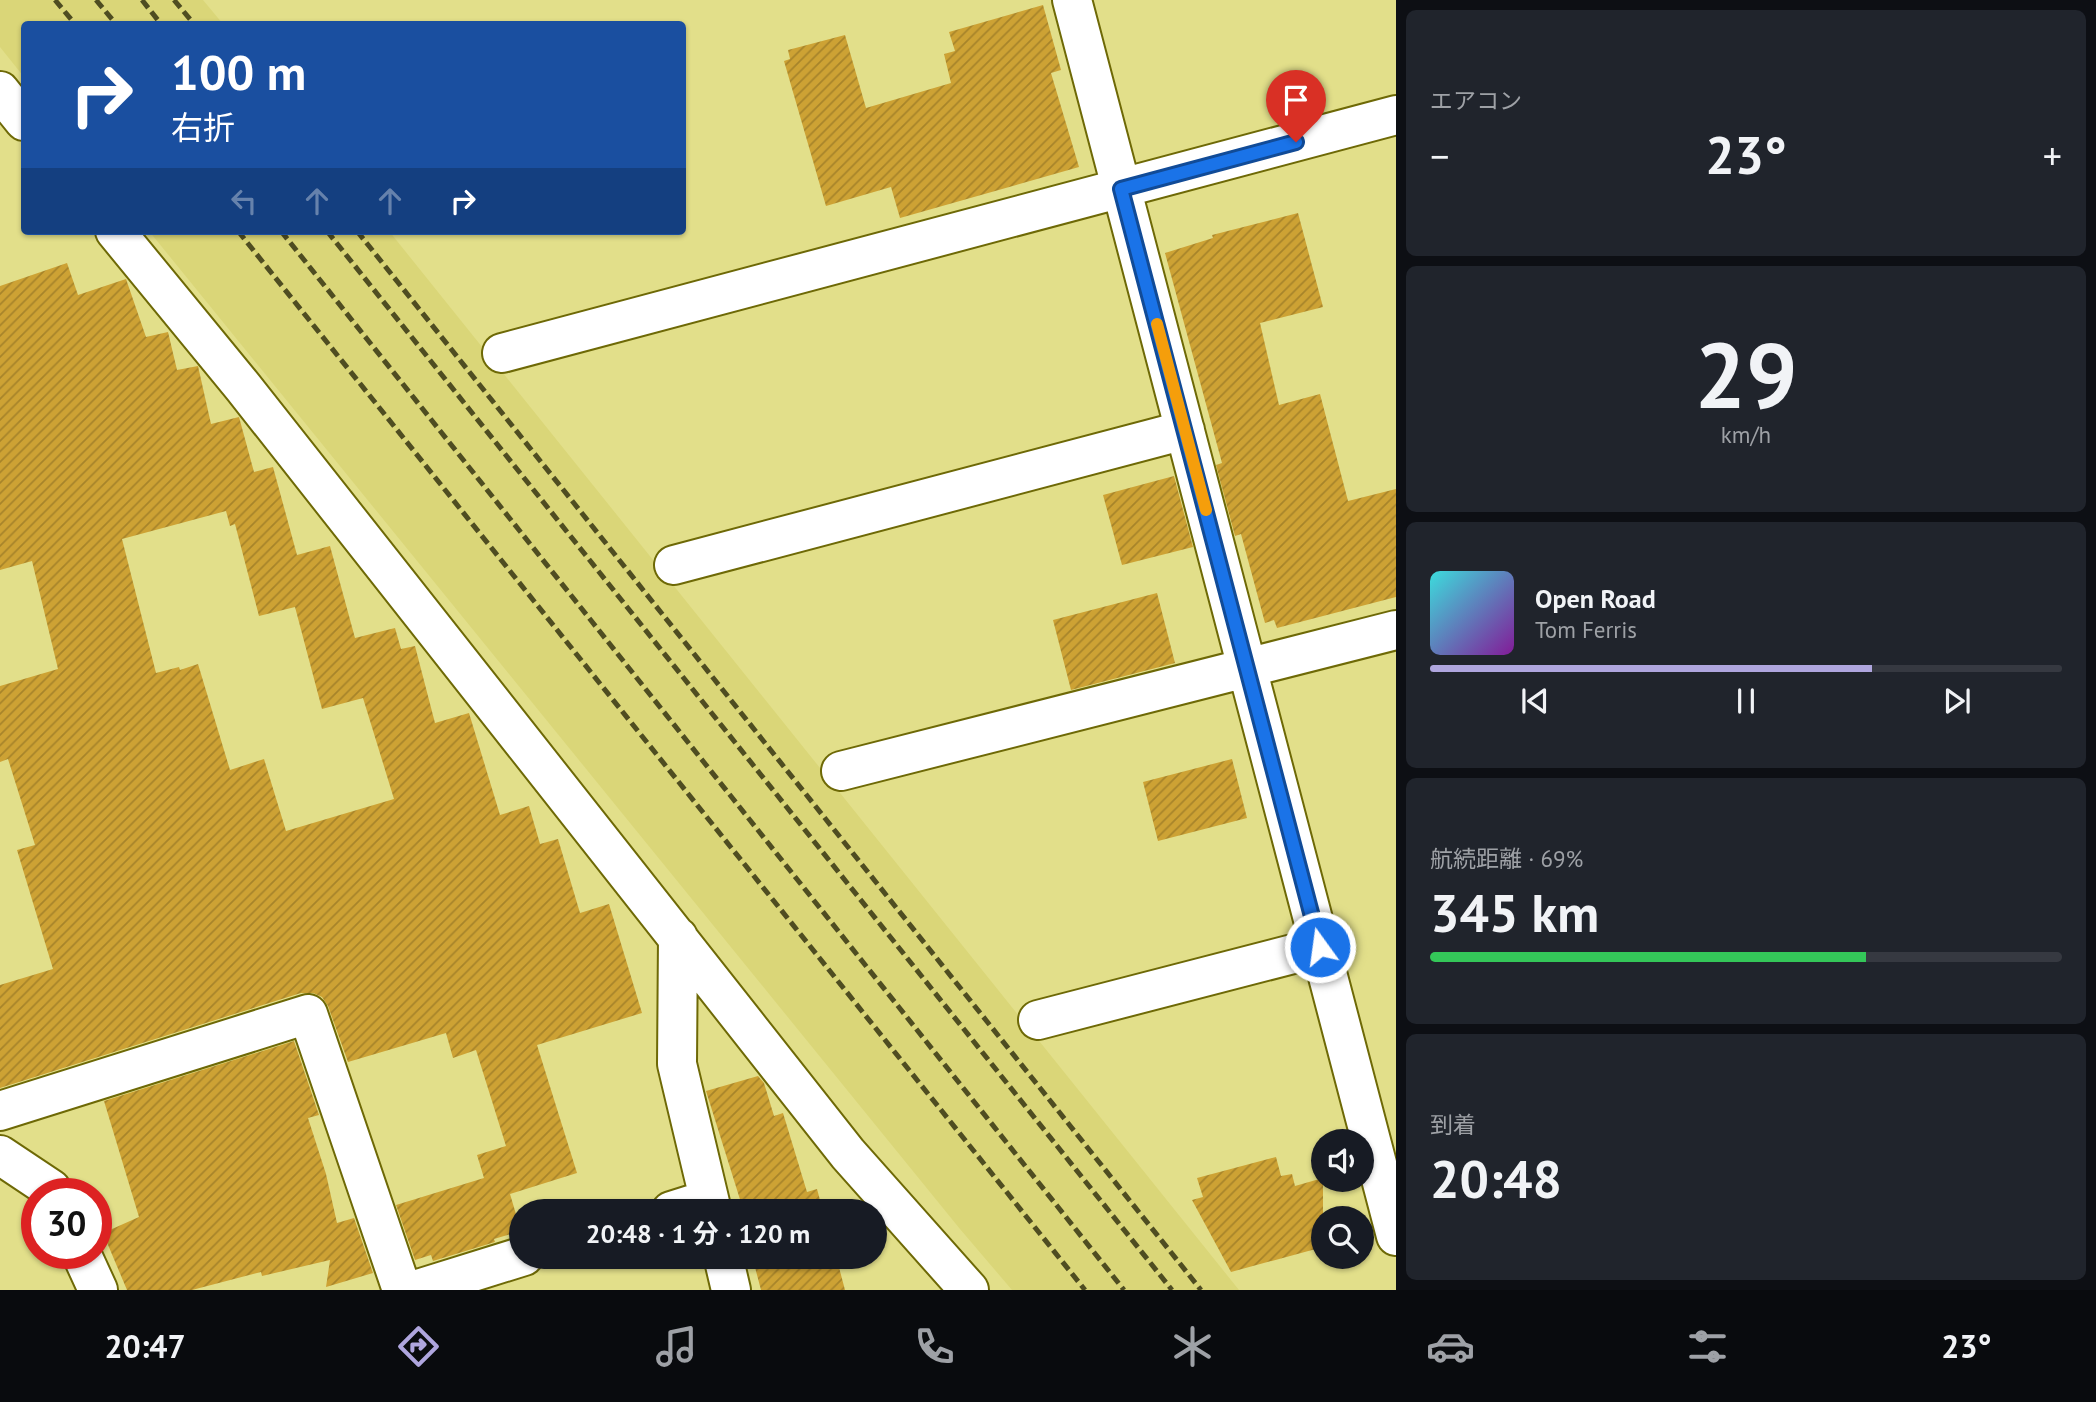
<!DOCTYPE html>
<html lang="ja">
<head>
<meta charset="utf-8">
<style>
  body { margin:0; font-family:"PT Sans","Noto Sans JP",sans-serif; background:#20242c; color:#f1f3f6; height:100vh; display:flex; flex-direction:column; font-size:26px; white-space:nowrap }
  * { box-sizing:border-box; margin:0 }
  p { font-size:23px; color:#9ea1a6 }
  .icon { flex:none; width:38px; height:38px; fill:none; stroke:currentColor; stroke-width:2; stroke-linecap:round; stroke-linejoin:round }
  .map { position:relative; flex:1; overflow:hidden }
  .sheet { display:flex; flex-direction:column; gap:10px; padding:10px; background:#0d0f14; width:700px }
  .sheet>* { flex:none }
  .top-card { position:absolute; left:21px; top:21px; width:665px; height:214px; border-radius:7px; box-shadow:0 2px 5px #0004; background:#1a4fa0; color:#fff; overflow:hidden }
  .controls { position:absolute; left:1311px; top:1129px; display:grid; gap:14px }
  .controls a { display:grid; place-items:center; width:63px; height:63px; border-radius:50%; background:#171b24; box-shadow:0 2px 5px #0004; font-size:35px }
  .speed { position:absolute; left:21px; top:1178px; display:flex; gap:14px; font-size:35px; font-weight:700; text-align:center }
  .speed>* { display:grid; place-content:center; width:91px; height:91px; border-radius:50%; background:#171b24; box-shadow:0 2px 5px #0004; line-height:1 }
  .speed .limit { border:10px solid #d22; background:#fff; color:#111 }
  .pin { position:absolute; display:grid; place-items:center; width:60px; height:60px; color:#fff; margin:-72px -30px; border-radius:50% 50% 50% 0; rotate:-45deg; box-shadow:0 0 7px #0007 }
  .pin .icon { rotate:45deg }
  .me { position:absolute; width:77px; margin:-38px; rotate:346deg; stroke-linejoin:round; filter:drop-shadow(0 0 5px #0008) }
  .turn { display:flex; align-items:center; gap:24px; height:147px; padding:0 35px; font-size:32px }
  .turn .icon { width:91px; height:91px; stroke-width:2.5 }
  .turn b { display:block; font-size:49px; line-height:60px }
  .lanes { display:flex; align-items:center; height:66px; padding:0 35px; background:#0003; justify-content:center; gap:35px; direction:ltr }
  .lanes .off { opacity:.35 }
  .big { font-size:52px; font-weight:700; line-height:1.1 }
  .sheet .widget { flex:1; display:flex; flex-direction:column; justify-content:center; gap:10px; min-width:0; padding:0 24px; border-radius:10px; background:#20242c }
  .sheet .dial { align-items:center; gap:0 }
  .dial b { font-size:91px; line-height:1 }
  .song { display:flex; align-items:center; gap:21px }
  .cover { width:84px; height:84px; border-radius:10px; background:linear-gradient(135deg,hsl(180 70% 55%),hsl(290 70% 35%)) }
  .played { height:7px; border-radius:4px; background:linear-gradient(90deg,#afa6de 70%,#363941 70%) }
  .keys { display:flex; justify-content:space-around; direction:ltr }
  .heat { display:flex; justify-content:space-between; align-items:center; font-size:38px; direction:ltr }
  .charge { height:10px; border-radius:5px; background:linear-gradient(90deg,#34c759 69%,#363941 0) }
  .trip { position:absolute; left:509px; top:1199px; width:378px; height:70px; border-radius:35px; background:#171b24; box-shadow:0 2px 5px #0004; font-weight:700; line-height:70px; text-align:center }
  .tabs { display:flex; height:112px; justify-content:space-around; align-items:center; background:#090b0e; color:#9ea1a6 }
  .tabs .icon { width:49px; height:49px }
  .tabs .on { color:#afa6de }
  .tabs b { font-size:32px; color:#f1f3f6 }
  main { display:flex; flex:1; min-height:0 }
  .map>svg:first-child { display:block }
</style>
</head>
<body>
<main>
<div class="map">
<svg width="1396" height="1290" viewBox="0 0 1396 1290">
  <defs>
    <pattern id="building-hatch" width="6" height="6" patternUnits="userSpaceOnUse" patternTransform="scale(1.75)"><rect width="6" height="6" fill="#cda234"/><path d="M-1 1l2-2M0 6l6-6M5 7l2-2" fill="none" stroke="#a7842a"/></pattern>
  </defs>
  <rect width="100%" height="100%" fill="#e2df8a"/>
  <path fill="#dad678" d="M0,0H203L223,24H24V77L0,47Z
    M149,231H389L1239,1290H1012L960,1229Z"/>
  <path fill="url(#building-hatch)" fill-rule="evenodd" d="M1043,5L1061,70L1051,73L1079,167L900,218L891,187L826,206L784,61L790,59L788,50L845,35L866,108L951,83L944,54L955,51L949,32Z
    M1298,213L1323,307L1260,323L1279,405L1320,394L1348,501L1396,489V597L1277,628L1274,620L1265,623L1241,534L1235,536L1216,465L1222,463L1165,253L1213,238L1212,235Z
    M67,263L78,295L126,279L146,337L168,332L177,370L198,366L211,424L239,417L254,472L273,467L297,555L330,546L355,638L395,628L401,649L415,646L435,723L469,713L500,815L529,806L540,844L558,839L580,913L609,904L642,1013L537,1045L577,1173L510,1194L521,1231L494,1239L495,1242L433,1261L431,1255L415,1260L396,1205L484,1178L477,1155L506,1146L476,1050L453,1058L446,1033L348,1062L328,1006L322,997L313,993H301L0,1088V985L53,969L17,850L35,845L8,759L0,762V686L58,669L32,561L0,570V286ZM226,511L230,526L235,524L259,616L295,607L322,709L363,698L394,799L286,831L264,759L230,770L198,664L180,670L179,667L156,673L122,539Z
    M1174,476L1193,547L1122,565L1103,495Z
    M1157,593L1175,663L1071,690L1053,620Z
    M1232,759L1247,818L1158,841L1143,782Z
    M294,1041L319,1115L308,1118L326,1174L337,1223L354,1218L373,1273L326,1287L330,1260L262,1276L261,1272L192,1290H127L103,1233L139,1217L104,1101Z
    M758,1076L764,1083L774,1116L783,1113L807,1192L817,1189L823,1211H739L743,1209L706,1091Z
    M1276,1157L1281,1176L1292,1174L1295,1186L1323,1178V1247L1231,1272L1192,1200L1203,1197L1197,1178Z
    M752,1256H836L845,1290H761Z"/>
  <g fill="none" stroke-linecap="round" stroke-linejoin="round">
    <g stroke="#6e6906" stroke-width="42">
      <path id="minor" d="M1072,0L1396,1236
        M0,91L24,121
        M115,231L243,387L848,1154L969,1290
        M502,353L1396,115
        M674,565L1185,430
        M841,771L1396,630
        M678,937L677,1064L712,1211
        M1038,1020L1320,947
        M0,1111L308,1014L402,1290
        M0,1155L51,1189L53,1194
        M671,1211L709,1199
        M81,1253L98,1290
        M723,1256L731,1290
        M415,1290L524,1256"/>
    </g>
    <use href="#minor" stroke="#fff" stroke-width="38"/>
    <path stroke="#4f4d21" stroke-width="5" stroke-dasharray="10 5" stroke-linecap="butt" d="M55,0L75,24
      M96,0L116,24
      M142,0L161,24
      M174,0L194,24
      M238,231L1085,1290
      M281,231L1124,1290
      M327,231L1172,1290
      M357,231L1201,1290"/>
  </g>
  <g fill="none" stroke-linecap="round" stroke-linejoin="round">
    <g stroke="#114b97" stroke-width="18">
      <path id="route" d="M1296,142L1121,189L1320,947"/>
    </g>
    <use href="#route" stroke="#1a73e8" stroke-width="12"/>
    <path stroke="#f59e0b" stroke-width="12" d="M1157,324L1206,510"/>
  </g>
</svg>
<div class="controls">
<a><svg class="icon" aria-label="sound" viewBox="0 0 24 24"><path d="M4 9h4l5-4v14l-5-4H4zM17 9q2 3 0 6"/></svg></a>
<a><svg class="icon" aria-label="search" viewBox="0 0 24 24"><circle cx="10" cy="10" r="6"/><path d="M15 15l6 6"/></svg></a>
</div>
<div class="speed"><div class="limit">30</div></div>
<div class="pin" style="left:1296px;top:142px;background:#d93025"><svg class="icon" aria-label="arrive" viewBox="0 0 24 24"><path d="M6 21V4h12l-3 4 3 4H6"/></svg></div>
<svg class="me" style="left:1320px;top:947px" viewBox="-20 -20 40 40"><circle r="17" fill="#1a73e8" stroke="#fff" stroke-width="3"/><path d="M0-11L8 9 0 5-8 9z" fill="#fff"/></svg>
<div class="trip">20:48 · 1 分 · 120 m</div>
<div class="top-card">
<div class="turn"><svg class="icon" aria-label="right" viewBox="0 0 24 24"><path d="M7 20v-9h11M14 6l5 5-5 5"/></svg><div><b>100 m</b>右折</div></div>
<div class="lanes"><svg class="icon off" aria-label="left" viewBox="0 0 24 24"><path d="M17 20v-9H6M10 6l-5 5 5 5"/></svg><svg class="icon off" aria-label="ahead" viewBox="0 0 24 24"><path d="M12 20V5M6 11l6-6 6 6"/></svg><svg class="icon off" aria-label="ahead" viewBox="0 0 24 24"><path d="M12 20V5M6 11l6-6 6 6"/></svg><svg class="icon" aria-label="right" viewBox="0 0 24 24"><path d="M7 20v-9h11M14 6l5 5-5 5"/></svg></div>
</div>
</div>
<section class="sheet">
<div class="widget"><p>エアコン</p>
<div class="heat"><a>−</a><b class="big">23°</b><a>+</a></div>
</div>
<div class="widget dial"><b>29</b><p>km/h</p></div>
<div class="widget">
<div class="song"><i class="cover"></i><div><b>Open Road</b><p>Tom Ferris</p></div></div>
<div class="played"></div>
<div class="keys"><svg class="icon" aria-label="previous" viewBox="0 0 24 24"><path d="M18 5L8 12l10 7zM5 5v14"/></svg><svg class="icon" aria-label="pause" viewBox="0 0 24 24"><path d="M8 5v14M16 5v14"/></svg><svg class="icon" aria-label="next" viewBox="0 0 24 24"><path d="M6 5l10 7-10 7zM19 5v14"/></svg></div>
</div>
<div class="widget"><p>航続距離 · 69%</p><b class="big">345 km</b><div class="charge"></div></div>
<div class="widget"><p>到着</p><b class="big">20:48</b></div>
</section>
</main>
<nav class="tabs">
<b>20:47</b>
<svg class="icon on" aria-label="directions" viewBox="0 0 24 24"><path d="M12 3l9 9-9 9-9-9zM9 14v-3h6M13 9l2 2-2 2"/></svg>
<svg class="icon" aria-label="music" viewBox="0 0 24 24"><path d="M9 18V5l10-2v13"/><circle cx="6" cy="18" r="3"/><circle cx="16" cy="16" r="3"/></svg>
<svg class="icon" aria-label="phone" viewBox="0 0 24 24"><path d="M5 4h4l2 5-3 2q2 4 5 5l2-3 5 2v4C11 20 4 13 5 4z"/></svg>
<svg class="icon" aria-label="climate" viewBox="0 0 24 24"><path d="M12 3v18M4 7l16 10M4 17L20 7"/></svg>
<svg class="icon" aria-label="car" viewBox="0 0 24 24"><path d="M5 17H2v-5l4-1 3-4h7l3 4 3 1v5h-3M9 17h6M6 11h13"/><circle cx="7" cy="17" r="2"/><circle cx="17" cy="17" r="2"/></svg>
<svg class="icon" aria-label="filters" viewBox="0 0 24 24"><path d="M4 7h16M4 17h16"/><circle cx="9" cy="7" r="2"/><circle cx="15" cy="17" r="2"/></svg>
<b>23°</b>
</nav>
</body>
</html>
